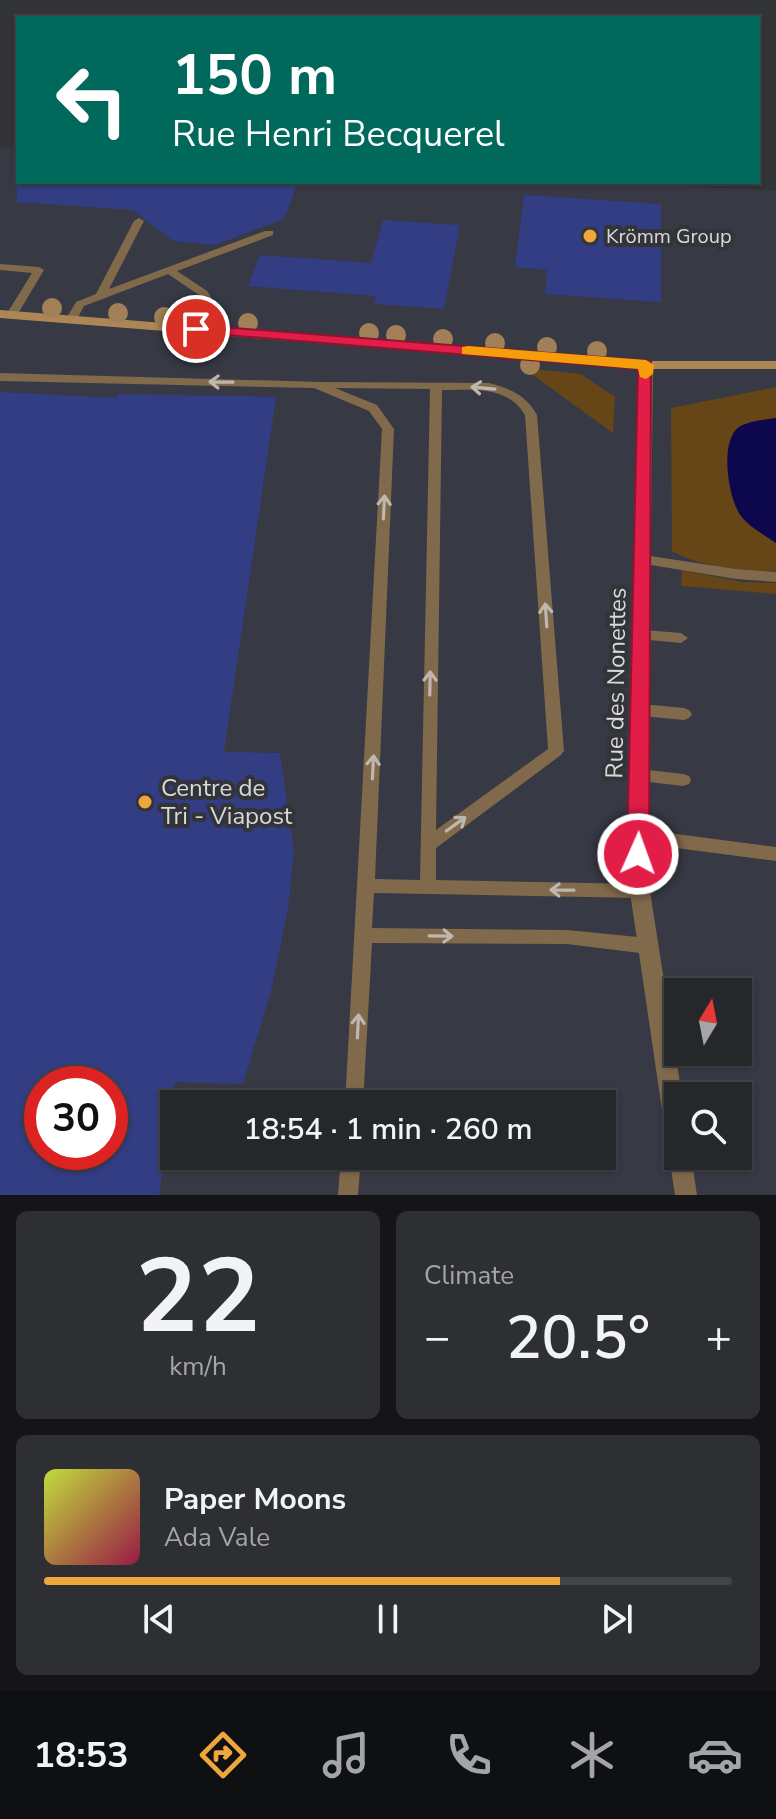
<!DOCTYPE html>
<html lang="en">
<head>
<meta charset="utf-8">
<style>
  body { margin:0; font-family:"Nunito Sans",sans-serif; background:#2e2f32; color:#f1f3f6; height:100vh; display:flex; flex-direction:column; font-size:30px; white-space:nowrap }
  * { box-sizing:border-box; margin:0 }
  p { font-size:26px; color:#a4a5a8 }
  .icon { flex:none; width:44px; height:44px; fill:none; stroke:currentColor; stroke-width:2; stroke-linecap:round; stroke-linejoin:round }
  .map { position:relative; height:1195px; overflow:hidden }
  .side { display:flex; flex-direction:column; gap:16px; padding:16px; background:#151517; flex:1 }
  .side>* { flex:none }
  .guide { position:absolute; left:16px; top:16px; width:744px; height:168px; border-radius:0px; box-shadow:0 2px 6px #0004,0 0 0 2px #424447; background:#00695c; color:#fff; overflow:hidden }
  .needle { width:52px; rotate:10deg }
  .buttons { position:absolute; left:664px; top:978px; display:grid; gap:16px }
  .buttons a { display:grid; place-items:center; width:88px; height:88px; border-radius:0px; background:#26272a; box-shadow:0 2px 6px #0004,0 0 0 2px #424447; font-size:40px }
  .speed { position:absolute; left:24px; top:1066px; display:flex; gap:16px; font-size:40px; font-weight:700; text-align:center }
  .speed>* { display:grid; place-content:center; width:104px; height:104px; border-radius:50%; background:#26272a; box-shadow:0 2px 6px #0004,0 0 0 2px #424447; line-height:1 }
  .speed .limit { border:12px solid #d22; background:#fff; color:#111 }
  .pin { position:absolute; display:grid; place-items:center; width:68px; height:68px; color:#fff; margin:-34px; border:4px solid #fff; border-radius:50%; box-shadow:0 2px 8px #0007 }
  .me { position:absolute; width:88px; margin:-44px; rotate:2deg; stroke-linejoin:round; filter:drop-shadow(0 0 6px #0008) }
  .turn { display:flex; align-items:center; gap:28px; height:168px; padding:0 24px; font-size:36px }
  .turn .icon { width:104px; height:104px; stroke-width:2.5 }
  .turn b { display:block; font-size:56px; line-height:68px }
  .big { font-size:60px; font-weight:600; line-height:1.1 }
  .side .card { flex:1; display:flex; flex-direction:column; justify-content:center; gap:12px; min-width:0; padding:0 28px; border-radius:12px; background:#2e2f32 }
  .side .dial { align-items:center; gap:0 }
  .dial b { font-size:104px; line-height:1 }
  .song { display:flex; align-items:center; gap:24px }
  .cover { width:96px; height:96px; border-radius:12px; background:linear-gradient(135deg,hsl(70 70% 55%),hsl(340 70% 35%)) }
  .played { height:8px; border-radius:4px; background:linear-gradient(90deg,#efa73d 75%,#424447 75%) }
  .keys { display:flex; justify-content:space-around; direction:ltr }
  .heat { display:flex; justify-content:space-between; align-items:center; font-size:44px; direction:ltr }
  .side .tiles { flex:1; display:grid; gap:16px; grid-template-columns:1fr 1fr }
  .card:last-child { grid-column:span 2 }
  .trip { position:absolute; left:160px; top:1090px; width:456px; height:80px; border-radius:0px; background:#26272a; box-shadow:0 2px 6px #0004,0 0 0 2px #424447; font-weight:600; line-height:80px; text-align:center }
  .dock { display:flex; height:128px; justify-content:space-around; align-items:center; background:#0f1011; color:#a4a5a8 }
  .dock .icon { width:56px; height:56px }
  .dock .on { color:#efa73d }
  .dock b { font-size:36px; color:#f1f3f6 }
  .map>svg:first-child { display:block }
</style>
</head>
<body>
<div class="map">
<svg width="776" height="1195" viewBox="0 0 776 1195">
  <rect width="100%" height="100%" fill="#333438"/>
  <path fill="#373944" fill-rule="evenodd" d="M0,147L18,148V182H617L776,191V1195H0ZM678,992H738V1052H678ZM42,1084H110V1152H42ZM678,1096H738V1156H678ZM174,1104H602V1156H174Z"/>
  <path fill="#664617" d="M523,368L581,374L615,397L613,433Z
    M776,387V418L757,421L760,532L776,543V571C744,571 700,567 672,551L671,408Z
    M682,570L742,582L776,583V594L681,586Z"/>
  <path fill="#0d084d" d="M776,418V543C765,535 749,527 741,516C728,499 719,441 739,427C749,421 765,420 776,418Z"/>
  <path fill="#323d83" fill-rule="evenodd" d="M17,182H298L284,219L215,245L173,241L133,210L17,202Z
    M524,195L661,204V302L545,294L547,270L515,267Z
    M383,220L460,225L444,309L374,304L376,296L248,286L260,255L371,263Z
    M0,392L116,398L118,394L276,397L224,752L280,753L294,851L288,909L271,991L243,1084L175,1082L159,1195H0ZM42,1084H110V1152H42Z"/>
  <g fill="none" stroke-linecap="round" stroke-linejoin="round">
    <path fill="#81694b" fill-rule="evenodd" d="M139,218L144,221L109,289L265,231H273V235L177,271L207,291L233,331L231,333H223L199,295L168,274L84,306L76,321H68L66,319L76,302L96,294L134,221Z
      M0,264L39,267L44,270L16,317H8L6,315L32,273L0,270Z
      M0,373L321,382L489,383C511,389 526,395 537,415L564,751L561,755L436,848V880L640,884L646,886L648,891L646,896L640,898L374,893L372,928L567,930L648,938L654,941L657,946L654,951L648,954L567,944L372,943L363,1104H345L382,429L369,411L314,388L0,381ZM335,388L430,389L420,880L375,879L394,429L377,405ZM442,390C471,390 508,385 525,415L548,749L436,830Z
      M644,555L736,569L776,572V582L736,579L639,563L637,560L639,557Z
      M644,630L681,633L688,638L681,643L639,639L637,635Z
      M642,704L684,708L689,710L692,714L689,718L684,720L642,716L637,714L634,710L637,706Z
      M640,769L683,774L689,776L691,780L689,784L683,786L640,781L634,779L632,775L634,771Z
      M638,829L776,847V861L638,843L632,841L630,836L632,831Z
      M341,1156H361L358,1195H338Z"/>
    <path fill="#81694b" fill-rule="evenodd" d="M646,361L653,365L647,872L682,1096H678V1156H691L697,1195H675L669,1156L671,1152L667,1144L627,872L639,365Z"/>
    <path fill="#ac8655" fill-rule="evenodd" d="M0,310L646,361H776V369H646L0,318Z"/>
  </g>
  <g fill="#a18057">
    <circle cx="52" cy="308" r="10"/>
    <circle cx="118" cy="313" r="10"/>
    <circle cx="164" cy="317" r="10"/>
    <circle cx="248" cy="323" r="10"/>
    <circle cx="369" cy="333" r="10"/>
    <circle cx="396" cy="335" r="10"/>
    <circle cx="443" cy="339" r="10"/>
    <circle cx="495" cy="343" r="10"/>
    <circle cx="547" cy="347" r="10"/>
    <circle cx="597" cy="351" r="10"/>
    <circle cx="530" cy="365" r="10"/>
  </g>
  <defs><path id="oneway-shaft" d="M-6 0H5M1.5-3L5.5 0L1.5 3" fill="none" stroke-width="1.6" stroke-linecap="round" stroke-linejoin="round" transform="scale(2)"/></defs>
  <g stroke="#beb7b0">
    <use href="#oneway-shaft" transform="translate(221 382) rotate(-179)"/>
    <use href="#oneway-shaft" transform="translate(483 388) rotate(-175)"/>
    <use href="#oneway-shaft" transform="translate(384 507) rotate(-87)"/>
    <use href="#oneway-shaft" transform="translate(546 615) rotate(-94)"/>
    <use href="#oneway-shaft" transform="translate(430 683) rotate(-89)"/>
    <use href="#oneway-shaft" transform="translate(373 767) rotate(-87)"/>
    <use href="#oneway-shaft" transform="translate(456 824) rotate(-36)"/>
    <use href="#oneway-shaft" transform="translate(562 890) rotate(-179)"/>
    <use href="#oneway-shaft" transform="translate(441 936) rotate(1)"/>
    <use href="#oneway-shaft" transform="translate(358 1026) rotate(-87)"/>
  </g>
  <path fill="#e11d48" stroke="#92132f" stroke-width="2" d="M196,325L651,361L649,854L645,860L638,863L630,860L627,854L638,369L191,332V326Z"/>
  <path fill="#f59e0b" d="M468,346L646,360L654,365L653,374L646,379L640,377L638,369L462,354V347Z"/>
  <g fill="#efa73d" stroke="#333438" stroke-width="3">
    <circle cx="590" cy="236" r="8"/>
    <circle cx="145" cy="802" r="8"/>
  </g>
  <g text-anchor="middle" stroke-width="8" stroke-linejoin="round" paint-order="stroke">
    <g font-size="20" fill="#d8d9dc" stroke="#333438" text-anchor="start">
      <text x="606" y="243">Krömm Group</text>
    </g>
    <g font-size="24" fill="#d8d9dc" stroke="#333438">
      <text transform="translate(616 683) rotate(-89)" y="8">Rue des Nonettes</text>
    </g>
    <g font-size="24" fill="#d8d9dc" stroke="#333438" text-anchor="start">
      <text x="161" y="796">Centre de<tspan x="161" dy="28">Tri - Viapost</tspan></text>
    </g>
  </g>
</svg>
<div class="buttons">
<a><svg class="needle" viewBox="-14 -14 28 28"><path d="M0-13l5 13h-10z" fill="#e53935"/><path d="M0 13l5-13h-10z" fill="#a4a5a8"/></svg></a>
<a><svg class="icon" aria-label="search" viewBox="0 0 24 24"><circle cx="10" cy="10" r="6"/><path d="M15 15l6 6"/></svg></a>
</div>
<div class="speed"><div class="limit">30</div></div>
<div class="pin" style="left:196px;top:329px;background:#d93025"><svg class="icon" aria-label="arrive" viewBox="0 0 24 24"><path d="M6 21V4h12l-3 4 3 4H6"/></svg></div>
<svg class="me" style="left:638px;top:854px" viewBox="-20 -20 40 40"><circle r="17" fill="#e11d48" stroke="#fff" stroke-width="3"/><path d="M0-11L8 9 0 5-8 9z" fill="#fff"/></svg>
<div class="trip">18:54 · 1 min · 260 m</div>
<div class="guide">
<div class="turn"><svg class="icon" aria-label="left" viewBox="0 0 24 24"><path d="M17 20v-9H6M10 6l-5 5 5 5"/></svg><div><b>150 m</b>Rue Henri Becquerel</div></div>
</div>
</div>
<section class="side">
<div class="tiles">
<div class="card dial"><b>22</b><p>km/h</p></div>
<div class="card"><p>Climate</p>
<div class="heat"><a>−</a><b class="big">20.5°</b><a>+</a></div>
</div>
<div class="card">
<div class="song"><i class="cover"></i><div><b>Paper Moons</b><p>Ada Vale</p></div></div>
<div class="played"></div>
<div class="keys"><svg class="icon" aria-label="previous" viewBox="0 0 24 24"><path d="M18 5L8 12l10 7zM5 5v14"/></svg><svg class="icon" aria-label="pause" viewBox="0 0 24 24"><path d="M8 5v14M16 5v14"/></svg><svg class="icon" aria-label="next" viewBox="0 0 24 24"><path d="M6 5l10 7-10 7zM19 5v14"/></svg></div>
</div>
</div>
</section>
<nav class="dock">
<b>18:53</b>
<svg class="icon on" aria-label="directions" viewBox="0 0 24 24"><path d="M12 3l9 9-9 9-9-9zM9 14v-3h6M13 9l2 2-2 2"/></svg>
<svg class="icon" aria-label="music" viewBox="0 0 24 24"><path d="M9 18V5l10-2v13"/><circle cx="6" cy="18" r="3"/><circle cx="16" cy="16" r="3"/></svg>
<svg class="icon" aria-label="phone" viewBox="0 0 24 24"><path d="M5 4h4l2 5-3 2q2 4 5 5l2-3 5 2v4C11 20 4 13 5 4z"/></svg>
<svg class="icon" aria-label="climate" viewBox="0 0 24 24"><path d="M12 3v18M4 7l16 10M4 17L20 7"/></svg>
<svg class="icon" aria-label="car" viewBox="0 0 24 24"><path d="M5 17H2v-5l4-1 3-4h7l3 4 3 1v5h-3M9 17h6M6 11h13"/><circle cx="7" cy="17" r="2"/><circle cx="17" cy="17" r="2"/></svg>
</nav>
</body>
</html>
